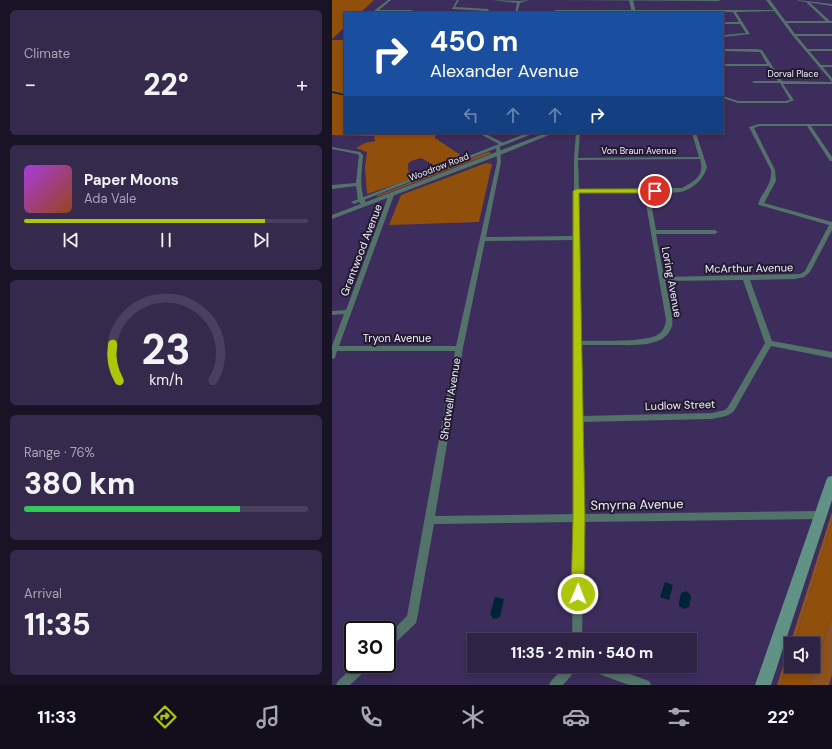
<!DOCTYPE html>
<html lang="en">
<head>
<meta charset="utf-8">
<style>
  body { margin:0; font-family:"DM Sans",sans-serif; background:#362a4c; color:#f1f3f6; height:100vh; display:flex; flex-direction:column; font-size:15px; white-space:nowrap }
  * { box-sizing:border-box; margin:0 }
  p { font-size:13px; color:#a7a4b3 }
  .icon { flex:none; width:22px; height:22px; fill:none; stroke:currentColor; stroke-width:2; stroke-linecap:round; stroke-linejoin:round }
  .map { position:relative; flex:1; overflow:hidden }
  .side { display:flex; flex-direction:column; gap:10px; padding:10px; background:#191326; width:332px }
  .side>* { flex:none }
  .hud { position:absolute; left:12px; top:12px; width:380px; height:122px; border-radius:0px; box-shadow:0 2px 6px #0003,0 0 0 1px #493f5e; background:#1a4fa0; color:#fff; overflow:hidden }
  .tools { position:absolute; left:452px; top:637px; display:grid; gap:8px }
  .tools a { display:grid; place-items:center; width:36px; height:36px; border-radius:0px; background:#2e2245; box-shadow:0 2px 6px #0003,0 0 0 1px #493f5e; font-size:20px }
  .speed { position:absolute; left:12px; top:621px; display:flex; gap:8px; font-size:20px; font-weight:700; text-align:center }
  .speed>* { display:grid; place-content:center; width:52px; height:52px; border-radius:50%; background:#2e2245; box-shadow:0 2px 6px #0003,0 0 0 1px #493f5e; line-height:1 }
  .speed .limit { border:2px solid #111; border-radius:6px; background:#fff; color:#111 }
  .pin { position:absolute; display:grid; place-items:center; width:34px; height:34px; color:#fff; margin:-17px; border:2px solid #fff; border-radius:50%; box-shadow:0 1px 4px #0007 }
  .me { position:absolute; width:44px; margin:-22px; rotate:1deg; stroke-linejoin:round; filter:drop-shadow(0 0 3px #0008) }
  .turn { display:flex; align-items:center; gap:14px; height:84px; padding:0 20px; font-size:18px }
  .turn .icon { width:52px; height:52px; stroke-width:2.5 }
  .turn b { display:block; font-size:28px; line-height:34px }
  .lanes { display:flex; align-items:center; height:38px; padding:0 20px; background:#0003; justify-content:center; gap:20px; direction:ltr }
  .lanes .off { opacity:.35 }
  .big { font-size:30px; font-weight:800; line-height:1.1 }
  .side .widget { flex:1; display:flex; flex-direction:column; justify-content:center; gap:6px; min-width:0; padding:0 14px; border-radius:6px; background:#362a4c }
  .side .dial { align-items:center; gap:0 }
  .dial svg { height:104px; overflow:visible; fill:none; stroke:#493f5e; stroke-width:7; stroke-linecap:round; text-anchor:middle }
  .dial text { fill:#f1f3f6; stroke:none }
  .song { display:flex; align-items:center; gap:12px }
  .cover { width:48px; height:48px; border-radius:6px; background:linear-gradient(135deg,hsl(280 70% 55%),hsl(20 70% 35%)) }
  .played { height:4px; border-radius:2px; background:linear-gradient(90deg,#aec60a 85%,#493f5e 85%) }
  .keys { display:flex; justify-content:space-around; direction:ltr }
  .heat { display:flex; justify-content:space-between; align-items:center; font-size:22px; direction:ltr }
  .charge { height:6px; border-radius:3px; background:linear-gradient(90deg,#34c759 76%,#493f5e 0) }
  .trip { position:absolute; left:135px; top:633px; width:230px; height:40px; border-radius:0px; background:#2e2245; box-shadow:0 2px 6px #0003,0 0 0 1px #493f5e; font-weight:800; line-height:40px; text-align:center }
  .tab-bar { display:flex; height:64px; justify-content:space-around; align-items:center; background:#120e1c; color:#a7a4b3 }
  .tab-bar .icon { width:28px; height:28px }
  .tab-bar .selected { color:#aec60a }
  .tab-bar b { font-size:18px; color:#f1f3f6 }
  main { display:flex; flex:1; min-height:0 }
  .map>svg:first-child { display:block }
</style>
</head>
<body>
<main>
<section class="side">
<div class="widget"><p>Climate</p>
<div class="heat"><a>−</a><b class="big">22°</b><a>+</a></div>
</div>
<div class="widget">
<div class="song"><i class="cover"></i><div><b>Paper Moons</b><p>Ada Vale</p></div></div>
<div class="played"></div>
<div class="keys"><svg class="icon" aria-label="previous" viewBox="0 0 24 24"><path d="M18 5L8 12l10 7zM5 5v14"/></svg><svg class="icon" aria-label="pause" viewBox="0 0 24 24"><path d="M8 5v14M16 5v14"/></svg><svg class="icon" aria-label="next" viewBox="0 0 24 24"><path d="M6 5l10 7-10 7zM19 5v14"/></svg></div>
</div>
<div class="widget dial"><svg viewBox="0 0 100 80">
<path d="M14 69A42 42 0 1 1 86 69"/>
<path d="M14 69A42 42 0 0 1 9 41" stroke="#aec60a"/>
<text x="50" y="56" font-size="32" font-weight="700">23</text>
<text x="50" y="72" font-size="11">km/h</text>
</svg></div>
<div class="widget"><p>Range · 76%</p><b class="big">380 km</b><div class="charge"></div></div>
<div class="widget"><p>Arrival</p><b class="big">11:35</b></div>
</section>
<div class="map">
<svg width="500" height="685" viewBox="0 0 500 685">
  <rect width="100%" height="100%" fill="#3d2d5c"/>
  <path fill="#8c521f" d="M156,152L160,153L45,197L44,196Z
    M500,512V522L462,644H459V652L449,685H445Z
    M500,615V675L497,685H477Z"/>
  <path fill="#914f0c" d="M0,0H42L28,13H13V27L0,39Z
    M0,40H13V133H104L103,138L133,158L109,169L89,158L79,161L76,164L77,180L35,194L33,168L35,152L24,148L33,143L43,141L42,136L0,135Z
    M154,163L160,164L147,222L57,225L69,195Z
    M500,522V615L477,685H449L459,652V666H481V644H462Z"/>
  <path fill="#002337" d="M333,582L341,585L337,600L328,597Z
    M354,591L358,594L359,598L357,607L352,609L347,606V602L349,593Z
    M163,597L172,599L168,617H166L165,619L160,618V616L158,615Z"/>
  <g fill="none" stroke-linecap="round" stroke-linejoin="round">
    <path stroke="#002337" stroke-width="1.5" d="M0,92L13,95"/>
    <path fill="#53726a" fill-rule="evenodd" d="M56,0H59L47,10H79L84,12V13L79,12L42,13L43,10Z
      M125,0H127L123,7L156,9L158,13H156L155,11L120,9Z
      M160,0L187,1L197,0L188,3L185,13H183L185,3Z
      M224,0H388L387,1Z
      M476,1L498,21H500V23H451L452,21H494L475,3Z
      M223,10H443L444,11L404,12L418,34L391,37V35L414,33L408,24H391V22H407L401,12H222Z
      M462,34H500V36H461Z
      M391,49H424L430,50L450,81L500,82V84H451L462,100L455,103H406L391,98V96L406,101H454L458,100L448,83H422L420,82L422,81H446L437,66H391V64H435L428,52L391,51Z
      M473,49H500V51H474Z
      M487,65H500V67H486Z
      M427,124H500V126H479L500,157V161H498L475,126H427L422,128L443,170L444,181L432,203L500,222V230L478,272L472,277L463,279L418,280L440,341L500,352V358L439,346L402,411C396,417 388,417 380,419L250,422L252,514L488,511L491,512L493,515L491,518L488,519L252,522L250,640H240L242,522L102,524L85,619L84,623L59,647L55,648V636L75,616L123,351H5L3,358L0,359V346L12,314L0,315V311L14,310L57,194H61L62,195L7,346H124L165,162L164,147L166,146L168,147L169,162L154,237L242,236V159L244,133H248L246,158L367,157L360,133H364L375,167C373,177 362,188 352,191C344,194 326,192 317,192L324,230H383L386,232L383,234H324L332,277L468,274L473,271L497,225L427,205L426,204C431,190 440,186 439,170L417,127ZM368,159C373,176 363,181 350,188L247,189L246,160ZM312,192L334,320C333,326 332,330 327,334C314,343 267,340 249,341L247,193ZM242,240V514L103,516L131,348L153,241ZM411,280L433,343L396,407L393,410L380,413L250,416L249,345C260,345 272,345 283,345C300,345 334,348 340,326C342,316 335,292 333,281Z
      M146,133H152L173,144L169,145Z
      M0,147L28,152L31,155C30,172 26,189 35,205L34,206H30L26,200L24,186L0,189V185L24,183L27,155L25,154L0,149Z
      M24,664H38L36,668L18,685H4L6,681Z
      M233,666H246L244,670L231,685H217L219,681Z
      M254,666H275L317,681L319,685H297L256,670Z"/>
    <path fill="#53726a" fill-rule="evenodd" d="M297,0H301L304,13H300Z
      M434,0H438L463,34L500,78V82L461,36Z
      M465,0L500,4V6L467,1Z
      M195,133H203L24,203L22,204L19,202Z
      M214,133H222L168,155L0,219V215Z"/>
    <path fill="#609286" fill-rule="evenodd" d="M500,476V500L439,685H423L494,481L496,477Z"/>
  </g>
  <path fill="#aec60a" stroke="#718106" d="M244,189H323L326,191L323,193H247L253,518L252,594L250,599L246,601L241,599L239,594L241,518V191Z"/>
  <g text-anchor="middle" stroke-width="4" stroke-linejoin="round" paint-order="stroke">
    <g font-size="9" fill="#f3f0fc" stroke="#211a30">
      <text x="461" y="77">Dorval Place</text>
      <text x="307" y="154">Von Braun Avenue</text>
      <text transform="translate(107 167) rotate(-21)" y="3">Woodrow Road</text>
    </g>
    <g font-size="11" fill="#f3f0fc" stroke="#211a30">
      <text transform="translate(29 250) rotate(-69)" y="4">Grantwood Avenue</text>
      <text transform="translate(417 268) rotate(-1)" y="4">McArthur Avenue</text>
      <text transform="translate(340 282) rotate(80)" y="4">Loring Avenue</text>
      <text x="65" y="342">Tryon Avenue</text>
      <text transform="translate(118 399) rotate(-81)" y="4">Shotwell Avenue</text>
      <text transform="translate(348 405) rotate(-2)" y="4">Ludlow Street</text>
    </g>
    <g font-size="13" fill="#f3f0fc" stroke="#211a30">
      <text transform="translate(305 504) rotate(-1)" y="5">Smyrna Avenue</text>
    </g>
  </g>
</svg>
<div class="tools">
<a><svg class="icon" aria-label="sound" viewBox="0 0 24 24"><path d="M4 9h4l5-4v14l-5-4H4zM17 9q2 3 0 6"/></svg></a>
</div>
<div class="speed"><div class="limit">30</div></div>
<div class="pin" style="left:323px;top:191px;background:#d93025"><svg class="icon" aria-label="arrive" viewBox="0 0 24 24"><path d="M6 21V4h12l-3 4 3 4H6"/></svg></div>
<svg class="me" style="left:246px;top:594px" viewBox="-20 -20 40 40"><circle r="17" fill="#aec60a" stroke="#fff" stroke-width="3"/><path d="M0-11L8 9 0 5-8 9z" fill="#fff"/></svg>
<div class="trip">11:35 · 2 min · 540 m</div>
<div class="hud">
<div class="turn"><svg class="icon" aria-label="right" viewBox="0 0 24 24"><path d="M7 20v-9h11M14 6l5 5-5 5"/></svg><div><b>450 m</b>Alexander Avenue</div></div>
<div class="lanes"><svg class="icon off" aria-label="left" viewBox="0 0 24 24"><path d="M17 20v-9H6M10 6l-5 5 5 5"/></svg><svg class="icon off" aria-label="ahead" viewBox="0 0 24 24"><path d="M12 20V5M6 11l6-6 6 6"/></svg><svg class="icon off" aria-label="ahead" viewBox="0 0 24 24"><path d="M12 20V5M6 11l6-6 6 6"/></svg><svg class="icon" aria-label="right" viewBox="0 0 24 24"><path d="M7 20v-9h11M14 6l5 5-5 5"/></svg></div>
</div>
</div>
</main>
<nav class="tab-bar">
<b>11:33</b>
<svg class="icon selected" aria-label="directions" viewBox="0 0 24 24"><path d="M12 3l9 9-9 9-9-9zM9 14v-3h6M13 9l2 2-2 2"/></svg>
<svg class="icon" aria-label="music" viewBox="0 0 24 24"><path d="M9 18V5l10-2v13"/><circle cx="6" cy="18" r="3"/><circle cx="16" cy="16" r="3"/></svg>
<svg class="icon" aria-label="phone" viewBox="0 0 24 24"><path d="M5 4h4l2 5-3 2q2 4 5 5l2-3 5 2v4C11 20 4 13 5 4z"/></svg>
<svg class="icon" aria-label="climate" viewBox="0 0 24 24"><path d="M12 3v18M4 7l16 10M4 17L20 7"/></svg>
<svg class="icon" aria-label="car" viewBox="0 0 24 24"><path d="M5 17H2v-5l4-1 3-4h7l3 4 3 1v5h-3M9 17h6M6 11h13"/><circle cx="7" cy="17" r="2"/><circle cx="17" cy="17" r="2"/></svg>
<svg class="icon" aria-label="filters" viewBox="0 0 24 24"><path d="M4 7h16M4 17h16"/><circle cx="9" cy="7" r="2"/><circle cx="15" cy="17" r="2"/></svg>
<b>22°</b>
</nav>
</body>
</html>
